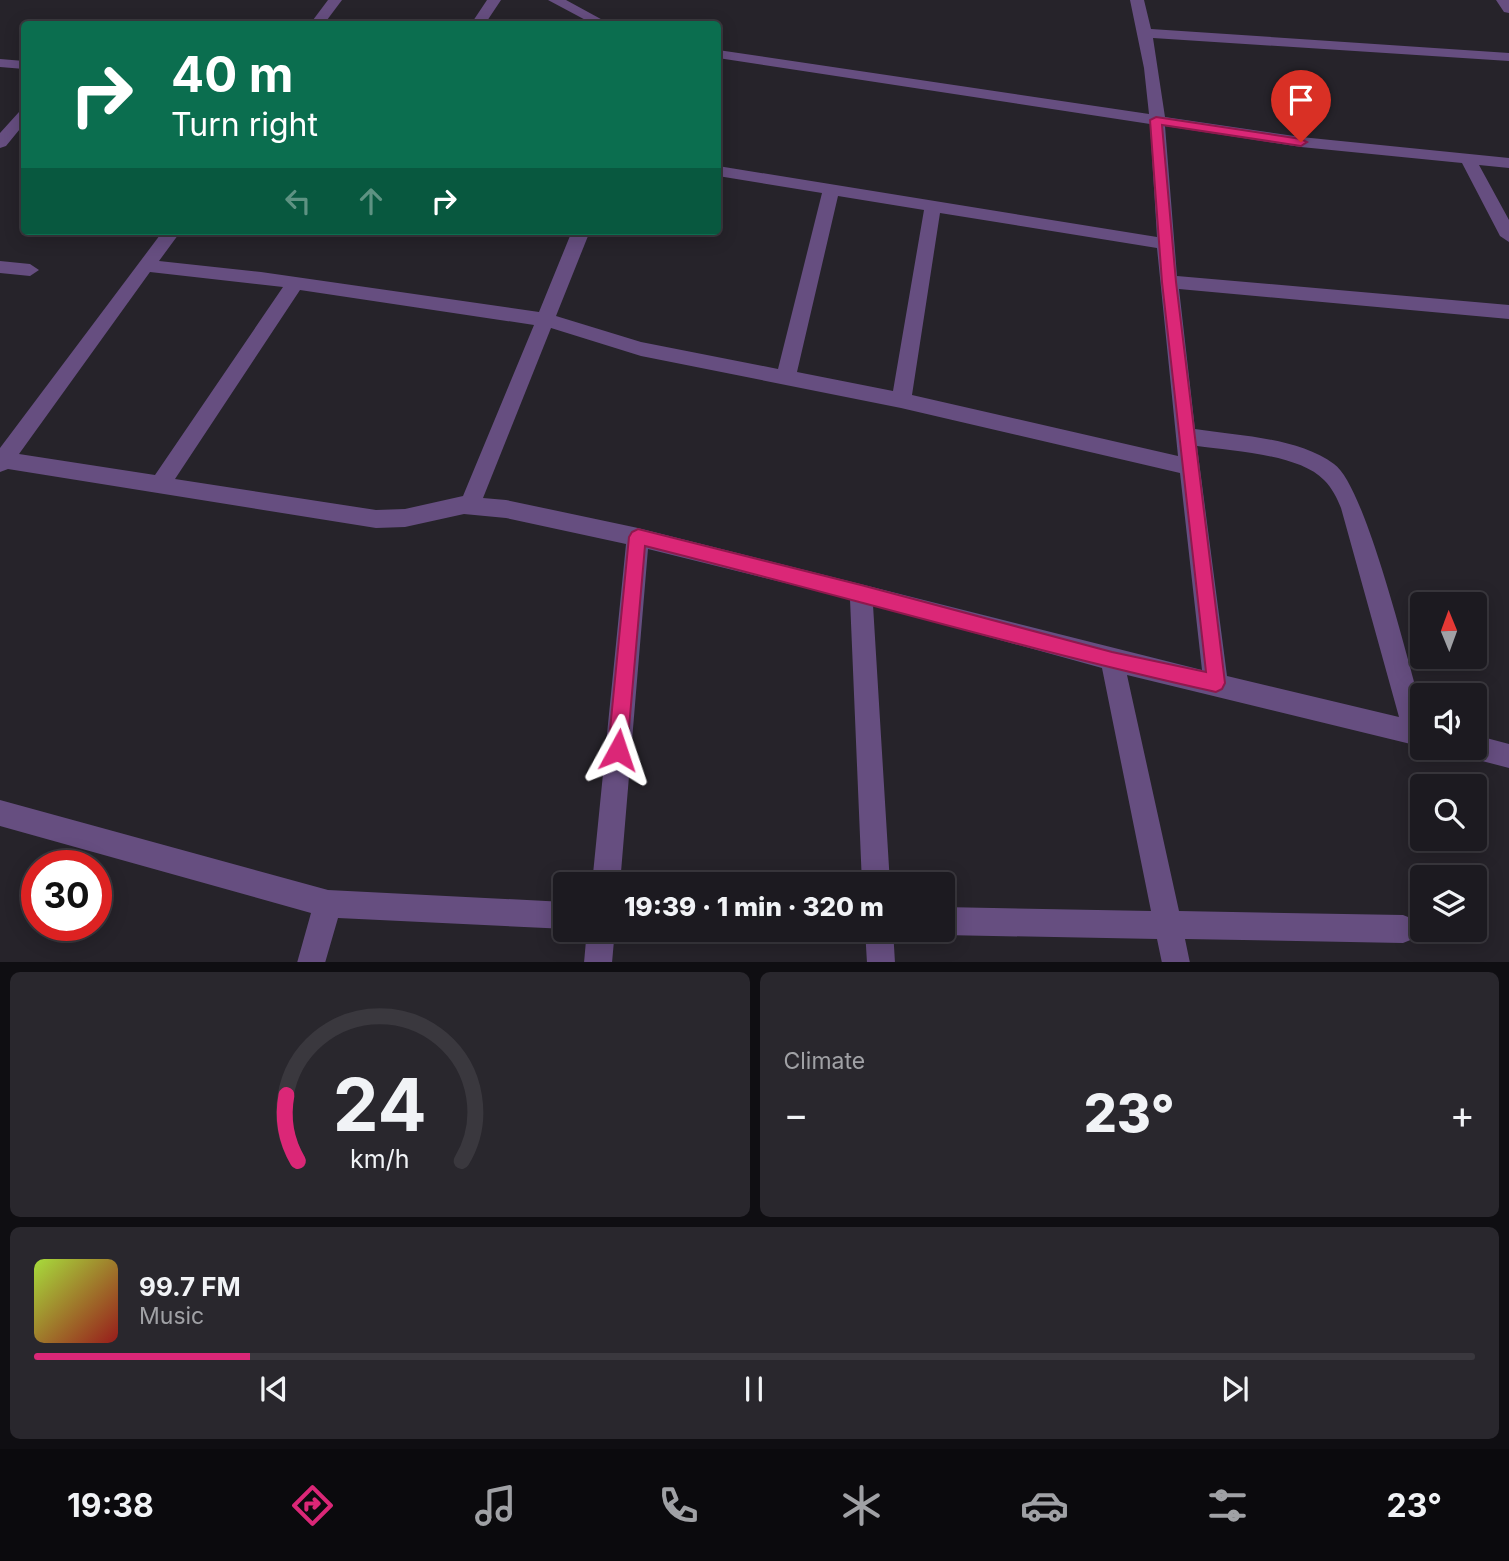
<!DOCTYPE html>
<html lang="en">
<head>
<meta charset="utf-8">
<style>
  body { margin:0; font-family:Inter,sans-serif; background:#29272d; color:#f1f3f6; height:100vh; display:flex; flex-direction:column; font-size:26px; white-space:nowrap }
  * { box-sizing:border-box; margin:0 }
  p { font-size:23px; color:#a0a1a5 }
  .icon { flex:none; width:38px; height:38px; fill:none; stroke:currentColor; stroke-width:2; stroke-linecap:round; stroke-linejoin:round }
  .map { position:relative; height:962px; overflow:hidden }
  .details { display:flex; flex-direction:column; gap:10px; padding:10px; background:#0f0e12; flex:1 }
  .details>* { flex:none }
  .hud { position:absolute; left:21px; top:21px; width:700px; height:214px; border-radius:7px; box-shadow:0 4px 18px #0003,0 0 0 2px #3a383e; background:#0b6e4f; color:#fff; overflow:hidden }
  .needle { width:46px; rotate:359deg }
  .tools { position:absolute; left:1410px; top:592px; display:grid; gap:14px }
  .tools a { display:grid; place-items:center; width:77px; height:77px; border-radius:7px; background:#1c1a20; box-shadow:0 4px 18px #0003,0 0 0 2px #3a383e; font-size:35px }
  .speed { position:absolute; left:21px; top:850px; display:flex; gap:14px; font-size:35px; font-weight:700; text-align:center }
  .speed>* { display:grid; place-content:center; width:91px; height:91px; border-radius:50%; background:#1c1a20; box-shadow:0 4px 18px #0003,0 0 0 2px #3a383e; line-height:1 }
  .speed .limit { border:10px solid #d22; background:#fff; color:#111 }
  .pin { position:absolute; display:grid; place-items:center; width:60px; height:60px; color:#fff; margin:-72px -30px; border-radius:50% 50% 50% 0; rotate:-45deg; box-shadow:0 0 7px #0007 }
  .pin .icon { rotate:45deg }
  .me { position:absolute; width:77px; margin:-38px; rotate:5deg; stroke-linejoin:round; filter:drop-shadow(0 0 5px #0008) }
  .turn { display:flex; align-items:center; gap:24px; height:147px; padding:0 35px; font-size:32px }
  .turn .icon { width:91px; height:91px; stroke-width:2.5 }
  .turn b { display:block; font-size:49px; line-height:60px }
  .lanes { display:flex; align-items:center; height:66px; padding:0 35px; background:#0003; justify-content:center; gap:35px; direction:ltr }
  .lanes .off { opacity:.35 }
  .big { font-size:52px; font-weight:800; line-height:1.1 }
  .details .tile { flex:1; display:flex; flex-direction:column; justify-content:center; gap:10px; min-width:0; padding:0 24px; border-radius:10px; background:#29272d }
  .details .dial { align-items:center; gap:0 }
  .dial svg { height:182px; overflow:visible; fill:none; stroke:#3a383e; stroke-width:7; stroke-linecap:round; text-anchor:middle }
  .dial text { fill:#f1f3f6; stroke:none }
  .song { display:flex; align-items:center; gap:21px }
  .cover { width:84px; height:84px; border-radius:10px; background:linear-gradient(135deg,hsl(80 70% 55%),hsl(0 70% 35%)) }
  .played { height:7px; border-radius:4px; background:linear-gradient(90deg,#db2777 15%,#3a383e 15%) }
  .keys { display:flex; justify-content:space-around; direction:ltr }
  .heat { display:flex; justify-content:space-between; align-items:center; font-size:38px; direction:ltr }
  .details .tiles { flex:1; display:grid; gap:10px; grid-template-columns:1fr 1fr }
  .tile:last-child { grid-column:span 2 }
  .trip { position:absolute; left:553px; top:872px; width:402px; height:70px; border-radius:7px; background:#1c1a20; box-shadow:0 4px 18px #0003,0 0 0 2px #3a383e; font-weight:800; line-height:70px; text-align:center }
  .menu { display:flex; height:112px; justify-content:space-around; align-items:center; background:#0b0a0d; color:#a0a1a5 }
  .menu .icon { width:49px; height:49px }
  .menu .current { color:#db2777 }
  .menu b { font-size:32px; color:#f1f3f6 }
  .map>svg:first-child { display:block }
</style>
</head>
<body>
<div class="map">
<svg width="1509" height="963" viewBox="0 0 1509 963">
  <rect width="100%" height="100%" fill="#26232a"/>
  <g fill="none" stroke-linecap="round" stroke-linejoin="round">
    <path fill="#664e80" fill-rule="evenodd" d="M328,0H342L324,24H310Z
      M487,0H501L485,24H471Z
      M548,0H566L610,24H593Z
      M1130,0H1144L1151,29L1509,53V61L1153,38L1165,117L1301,137L1509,158V168L1479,165L1509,220V242L1500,236L1462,163L1301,147L1165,126L1177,276L1509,305V319L1179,289L1195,429C1239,436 1297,437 1334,464C1366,486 1409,667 1423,713V747L1127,675L1179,911L1403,915L1413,919L1417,929L1413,939L1403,943L1185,939L1190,963H1162L1157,939L943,935L933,931L943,929V907L1151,911L1102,668L873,605L890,884H862L850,599L648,549L620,884H592L626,544L506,518L464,514L405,527L376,528L8,469L0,472V448L163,231H181L159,261L261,272L539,312L572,231H590L556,316L641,342L778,369L822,193L718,176V166L1157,237L1150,124L718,58V50L1149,114L1144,68ZM838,196L924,210L893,391L797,372ZM940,213L1157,248L1178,456L912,395ZM150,272L283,287L155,475L19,454ZM300,290L534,325L463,496L405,509L376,510L175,479ZM551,328L641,356L901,408L1180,473L1202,670L638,528L506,500L483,498ZM1197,446C1232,451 1299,454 1324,480C1332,488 1337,498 1341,508L1399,717L1227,676Z
      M1496,0H1509V13L1504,12Z
      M0,59L24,61V69L0,67Z
      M24,110V124L6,146L0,148V133L19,112Z
      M0,261L30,264L39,270L30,276L0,273Z
      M1475,735L1509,744V768L1463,756L1460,747H1475Z
      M0,800L328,890L565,902L567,929L338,918L325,963H297L311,913L0,826Z
      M587,929H615L612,963H584Z
      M865,929H893L895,963H867Z"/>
  </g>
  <path fill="#db2777" stroke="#8e194d" stroke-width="2" d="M1156,117L1301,139L1307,142L1301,146L1162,125L1176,282L1225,683L1222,689L1216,692C1024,649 836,594 645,546L627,750L625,757L618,760L611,757L608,750L629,537L632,532L638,529L861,585L1112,652L1206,672L1162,282L1150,120Z"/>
</svg>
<div class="tools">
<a><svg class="needle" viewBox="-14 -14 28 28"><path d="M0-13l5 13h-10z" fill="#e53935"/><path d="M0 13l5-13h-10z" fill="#a0a1a5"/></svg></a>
<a><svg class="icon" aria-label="sound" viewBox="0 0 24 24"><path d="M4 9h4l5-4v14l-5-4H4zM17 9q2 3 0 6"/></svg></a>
<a><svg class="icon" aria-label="search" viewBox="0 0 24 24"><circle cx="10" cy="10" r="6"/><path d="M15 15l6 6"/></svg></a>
<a><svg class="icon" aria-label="layers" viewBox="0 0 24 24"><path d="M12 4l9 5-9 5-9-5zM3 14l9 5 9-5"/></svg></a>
</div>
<div class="speed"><div class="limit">30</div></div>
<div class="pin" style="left:1301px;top:142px;background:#d93025"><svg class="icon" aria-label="arrive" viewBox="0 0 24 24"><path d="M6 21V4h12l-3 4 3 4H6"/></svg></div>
<svg class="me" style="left:618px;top:750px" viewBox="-20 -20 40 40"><path d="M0-17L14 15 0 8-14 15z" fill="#db2777" stroke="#fff" stroke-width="4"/></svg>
<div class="trip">19:39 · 1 min · 320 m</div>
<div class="hud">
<div class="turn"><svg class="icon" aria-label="right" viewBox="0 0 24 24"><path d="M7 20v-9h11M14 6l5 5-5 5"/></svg><div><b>40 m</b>Turn right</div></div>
<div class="lanes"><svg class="icon off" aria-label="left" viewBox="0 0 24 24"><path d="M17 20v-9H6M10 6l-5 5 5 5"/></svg><svg class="icon off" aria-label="ahead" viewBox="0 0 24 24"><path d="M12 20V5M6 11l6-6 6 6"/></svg><svg class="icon" aria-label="right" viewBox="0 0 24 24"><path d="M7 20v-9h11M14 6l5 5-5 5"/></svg></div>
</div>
</div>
<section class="details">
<div class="tiles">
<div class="tile dial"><svg viewBox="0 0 100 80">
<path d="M14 69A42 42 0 1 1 86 69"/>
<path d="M14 69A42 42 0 0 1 9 40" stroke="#db2777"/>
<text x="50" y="56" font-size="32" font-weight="700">24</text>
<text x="50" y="72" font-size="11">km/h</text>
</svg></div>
<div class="tile"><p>Climate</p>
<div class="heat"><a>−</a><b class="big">23°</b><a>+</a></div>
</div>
<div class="tile">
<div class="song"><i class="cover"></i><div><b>99.7 FM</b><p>Music</p></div></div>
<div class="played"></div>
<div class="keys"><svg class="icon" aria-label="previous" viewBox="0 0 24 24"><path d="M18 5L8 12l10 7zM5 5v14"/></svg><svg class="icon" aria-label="pause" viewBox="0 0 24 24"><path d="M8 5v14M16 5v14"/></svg><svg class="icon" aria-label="next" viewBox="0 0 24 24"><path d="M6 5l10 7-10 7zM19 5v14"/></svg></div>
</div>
</div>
</section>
<nav class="menu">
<b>19:38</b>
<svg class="icon current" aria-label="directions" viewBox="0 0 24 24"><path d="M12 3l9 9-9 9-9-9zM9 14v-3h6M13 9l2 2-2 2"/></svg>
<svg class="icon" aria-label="music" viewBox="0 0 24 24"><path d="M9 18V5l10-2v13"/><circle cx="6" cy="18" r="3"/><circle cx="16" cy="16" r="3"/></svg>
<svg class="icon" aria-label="phone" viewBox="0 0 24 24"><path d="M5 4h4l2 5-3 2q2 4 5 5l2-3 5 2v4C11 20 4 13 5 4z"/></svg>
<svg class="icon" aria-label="climate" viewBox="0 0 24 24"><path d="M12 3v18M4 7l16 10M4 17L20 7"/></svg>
<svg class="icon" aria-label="car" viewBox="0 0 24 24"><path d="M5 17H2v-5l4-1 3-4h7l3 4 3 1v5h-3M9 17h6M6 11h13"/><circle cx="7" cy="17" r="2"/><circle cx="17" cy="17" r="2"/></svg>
<svg class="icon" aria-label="filters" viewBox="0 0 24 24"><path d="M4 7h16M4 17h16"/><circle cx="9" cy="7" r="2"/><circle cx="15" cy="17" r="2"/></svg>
<b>23°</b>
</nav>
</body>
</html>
